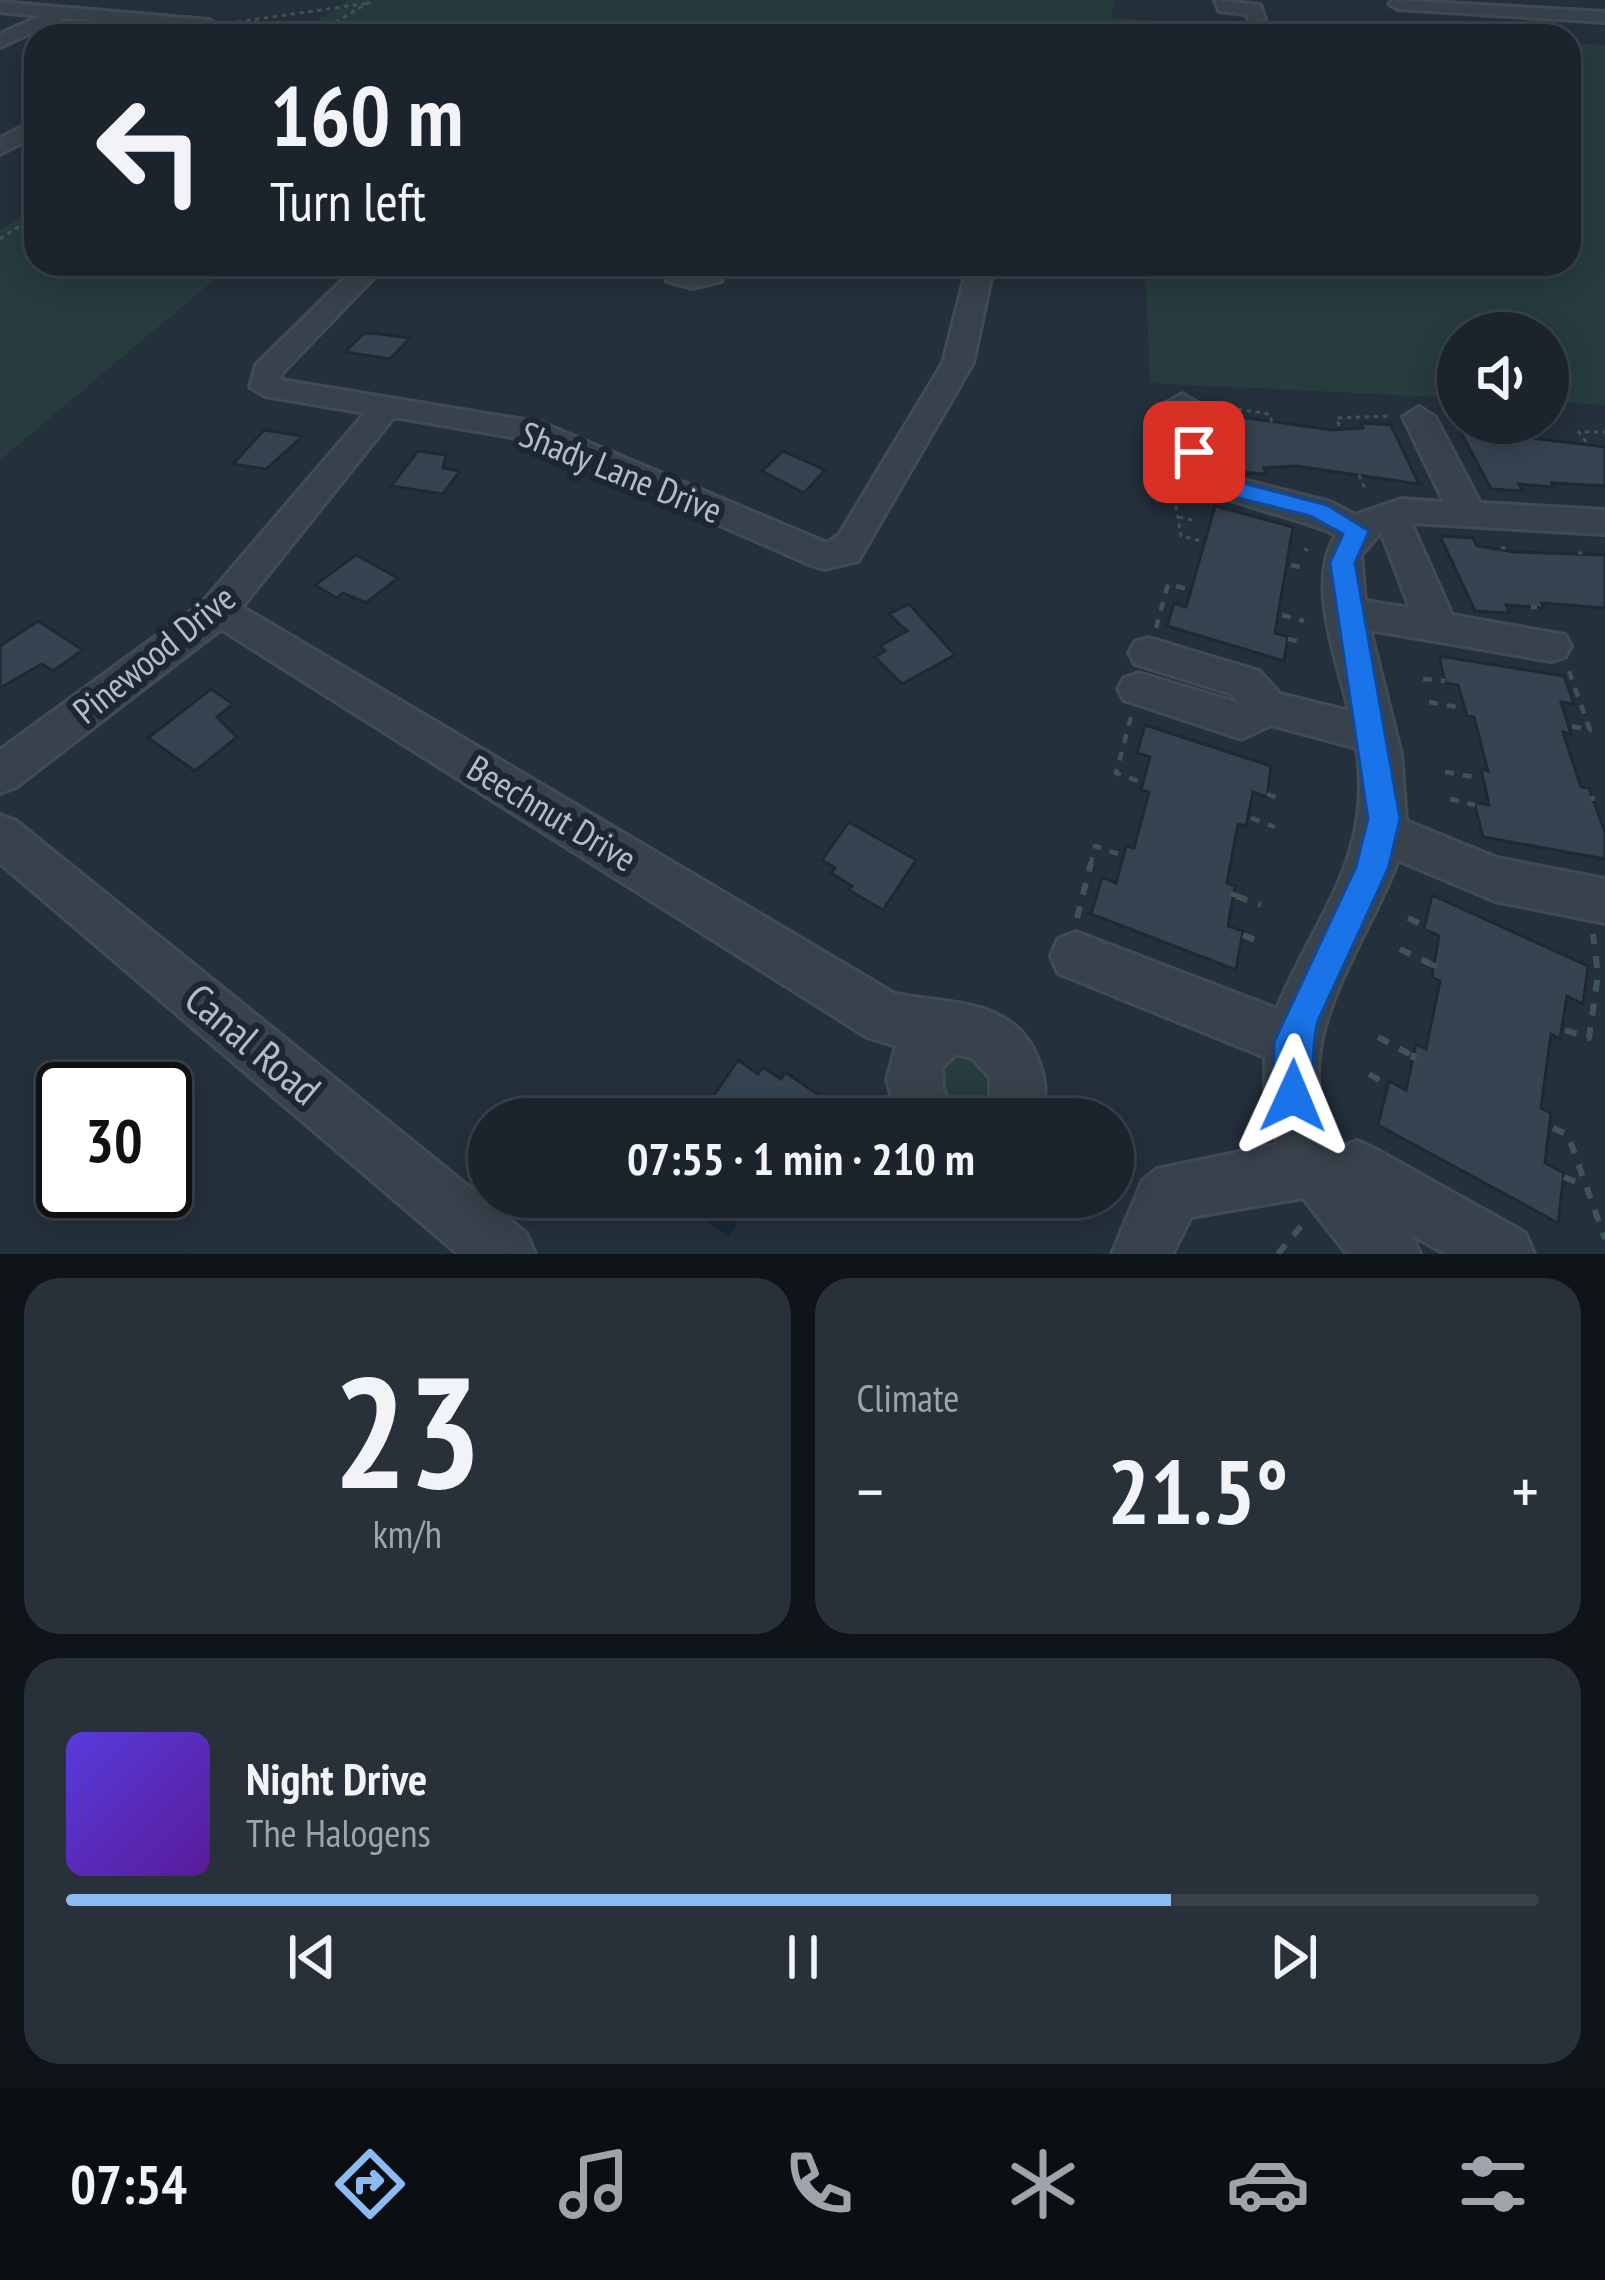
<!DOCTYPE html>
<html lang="en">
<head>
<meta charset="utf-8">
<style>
  body { margin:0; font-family:"PT Sans Narrow",sans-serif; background:#283039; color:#f1f3f6; height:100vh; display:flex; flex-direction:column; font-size:45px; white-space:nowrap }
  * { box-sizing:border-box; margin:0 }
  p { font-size:39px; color:#a0a4aa }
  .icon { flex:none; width:66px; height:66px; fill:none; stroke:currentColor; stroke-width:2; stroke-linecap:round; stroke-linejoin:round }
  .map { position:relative; height:1254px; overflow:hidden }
  .sheet { display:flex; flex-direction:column; gap:24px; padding:24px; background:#0f1419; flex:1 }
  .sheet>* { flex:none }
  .top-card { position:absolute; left:24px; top:24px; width:1557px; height:252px; border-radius:36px; box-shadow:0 6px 30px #0003,0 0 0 3px #394149; background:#1b242d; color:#f1f3f6; overflow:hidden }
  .controls { position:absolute; left:1437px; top:312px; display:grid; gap:24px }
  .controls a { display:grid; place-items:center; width:132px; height:132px; border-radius:50%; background:#1b242d; box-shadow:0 6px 30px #0003,0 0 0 3px #394149; font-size:60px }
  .speed { position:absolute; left:36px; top:1062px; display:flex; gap:24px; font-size:60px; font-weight:700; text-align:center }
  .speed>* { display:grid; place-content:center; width:156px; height:156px; border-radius:50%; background:#1b242d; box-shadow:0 6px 30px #0003,0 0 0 3px #394149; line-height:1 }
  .speed .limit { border:6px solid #111; border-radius:18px; background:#fff; color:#111 }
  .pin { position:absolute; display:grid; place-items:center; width:102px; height:102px; color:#fff; margin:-51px; border-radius:24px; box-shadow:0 6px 18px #0006 }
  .me { position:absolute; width:132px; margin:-66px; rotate:1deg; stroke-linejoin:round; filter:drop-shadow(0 0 9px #0008) }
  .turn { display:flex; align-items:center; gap:42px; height:252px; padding:0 48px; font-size:54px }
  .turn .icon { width:156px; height:156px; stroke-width:2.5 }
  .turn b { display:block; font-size:84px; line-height:102px }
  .big { font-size:90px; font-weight:800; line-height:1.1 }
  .sheet .widget { flex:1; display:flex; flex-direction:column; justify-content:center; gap:18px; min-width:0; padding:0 42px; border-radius:36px; background:#283039 }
  .sheet .dial { align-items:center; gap:0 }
  .dial b { font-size:156px; line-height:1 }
  .song { display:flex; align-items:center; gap:36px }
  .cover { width:144px; height:144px; border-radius:18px; background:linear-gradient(135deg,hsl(250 70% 55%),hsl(270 70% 35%)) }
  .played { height:12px; border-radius:6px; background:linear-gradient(90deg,#8cbbf4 75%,#394149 75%) }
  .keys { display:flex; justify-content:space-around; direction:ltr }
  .heat { display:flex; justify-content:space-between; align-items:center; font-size:66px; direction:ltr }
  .sheet .tiles { flex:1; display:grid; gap:24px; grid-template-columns:1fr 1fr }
  .widget:last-child { grid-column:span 2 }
  .trip { position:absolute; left:468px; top:1098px; width:666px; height:120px; border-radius:60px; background:#1b242d; box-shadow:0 6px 30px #0003,0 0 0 3px #394149; font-weight:800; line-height:120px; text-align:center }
  .tab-bar { display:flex; height:192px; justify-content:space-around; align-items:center; background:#0b0e12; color:#a0a4aa }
  .tab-bar .icon { width:84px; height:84px }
  .tab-bar .selected { color:#8cbbf4 }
  .tab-bar b { font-size:54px; color:#f1f3f6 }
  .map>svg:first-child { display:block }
</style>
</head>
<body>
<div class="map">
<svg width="1605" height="1254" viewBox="0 0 1605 1254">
  <rect width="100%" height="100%" fill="#24303c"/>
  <path fill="#263c3d" d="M348,0H1114L1112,18L1440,36H592L511,30L503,36H293Z
    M1569,43L1605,45V405L1548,402V333H1458V398L1150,383L1145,264H1569Z
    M36,206V264H233L0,460V230Z
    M937 1084a28 28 0 1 1 56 0a28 28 0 1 1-56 0Z"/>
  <path fill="#182839" d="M675,1197H735L747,1207L729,1237Z"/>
  <path fill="#364452" stroke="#1f2933" stroke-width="3" d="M364,333L380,334L410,338L390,359L345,352Z
    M1218,414L1333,430L1363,428L1361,423L1391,425L1419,484L1296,466L1264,468L1266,474L1235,472Z
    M1459,429L1605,447V486L1552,483L1554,487L1519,484L1523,491L1491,489Z
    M264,430L303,436L266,469L233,464Z
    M418,451L446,455L443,468L460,471L443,494L391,486Z
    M783,451L825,470L804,493L762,471Z
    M1215,506L1293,527L1275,633L1288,637L1284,661L1167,626L1174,603L1186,607Z
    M1440,536L1473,538L1477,546L1515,552L1605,555V608L1542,603L1545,608L1506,605L1510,613L1475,611Z
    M356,555L398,578L366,603L343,593L337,598L315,585Z
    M909,604L955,655L902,684L875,657L885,651L880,646L907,631L889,614Z
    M38,621L83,650L53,671L42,664L0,688V646Z
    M1439,656L1564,676L1574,704L1561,702L1571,734L1563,732L1581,787L1589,788L1605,832V859L1483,837L1474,802L1489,805L1481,769L1488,771L1474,717L1467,716L1458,685L1445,683Z
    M211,689L233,704L217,717L237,737L195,771L148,738Z
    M1145,725L1271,766L1267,797L1253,792L1246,826L1238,824L1227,883L1235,886L1228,926L1243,931L1236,970L1091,914L1102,877L1116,883L1126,846L1134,848L1149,792L1141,790L1150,757L1137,753Z
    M849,822L916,860L883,910L849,890L852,886L831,873L835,868L822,860Z
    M1432,895L1588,966L1583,1004L1567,996L1560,1039L1551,1034L1541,1108L1551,1113L1545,1163L1564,1173L1558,1223L1378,1125L1389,1081L1406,1090L1416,1044L1426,1049L1440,981L1432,977L1439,936L1424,929Z
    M738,1060L758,1074L763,1067L781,1079L785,1072L817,1094L802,1119H698Z"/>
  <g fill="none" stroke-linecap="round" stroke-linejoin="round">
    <g stroke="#414b55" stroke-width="6">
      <path id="minor" d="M1215,0L1260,5L1265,19L1250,23L1246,14L1219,11Z
        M1393,0L1605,12V22L1398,9L1389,4Z
        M0,2L209,20L218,25L209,30L64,18L0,47V34L40,16L0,12Z
        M36,120V135L0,154V138Z
        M359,264H387L282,373L281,380L542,423L827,543L839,535L943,363L968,264H994L973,363L858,561L824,569L811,565L523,439L394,417L242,607L895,994C946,1004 1012,998 1036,1055C1046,1079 1048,1095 1038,1119H981L990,1098V1078L972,1058L956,1054L942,1068L943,1089L958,1119H899L887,1080L896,1046L867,1037L221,629L16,787L0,793V750L202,603L365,413L265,396L250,387L256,365Z
        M663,264H689L694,272L701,264H727L721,281L693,288L667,281Z
        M1182,394L1198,403L1220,474L1330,502L1355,515L1401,499L1444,502L1403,417L1419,407L1435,417L1480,503L1605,510V534L1411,523L1452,615L1565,635L1571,646L1565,657L1551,661L1370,630L1401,754L1406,821L1497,858L1605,879V923L1495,901L1398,860C1365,951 1278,1050 1339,1148L1357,1141L1377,1150L1525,1233L1534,1254H1446L1412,1235L1420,1254H1347L1303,1198L1191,1217L1172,1254H1112L1143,1180L1157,1169L1278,1144L1265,1100V1057L1058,973L1051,956L1058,939L1076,932L1277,1009C1316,915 1374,857 1357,748L1271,725L1241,739L1124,700L1118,689L1124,678L1139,673L1239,703L1231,694L1135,664L1129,653L1135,642L1149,638L1259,671L1280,694L1349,711C1338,661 1306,583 1336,535C1305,518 1197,497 1185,478C1173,458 1171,425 1166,403ZM1382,531L1381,532L1410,608L1365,601L1361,555Z
        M0,815L16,821L526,1233L535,1254H458L0,863Z"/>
    </g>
    <path stroke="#3f5555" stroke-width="3" stroke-dasharray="4.5 4.5" stroke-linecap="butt" d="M237,22L369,3
      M312,36L373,0
      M0,239L36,215
      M1211,405L1269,414L1272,422
      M1474,423L1510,429L1516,438
      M1339,426L1337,418L1388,416
      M1586,442L1579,432H1605
      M1359,475L1365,489
      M1173,488L1181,536L1201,541
      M1179,517L1197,521
      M1501,548H1506
      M1304,549L1309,551
      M1578,553H1583"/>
    <path stroke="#3f5555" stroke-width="4.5" stroke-dasharray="9 9" stroke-linecap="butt" d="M1291,565L1307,569
      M1531,607H1537
      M1282,615L1304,621
      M1156,628L1168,584L1188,589
      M1288,639L1302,642
      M1569,671L1590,730L1571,726
      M1423,679L1445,681
      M1429,702L1462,708
      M1131,717L1116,773L1141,782
      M1445,772L1480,778
      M1267,794L1280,799
      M1592,796L1593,801
      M1450,799L1475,805
      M1251,818L1275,827
      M1090,866L1095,846L1121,855"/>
    <path stroke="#3f5555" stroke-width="6" stroke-dasharray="12 12" stroke-linecap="butt" d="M1236,896L1261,905
      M1233,897L1234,892
      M1077,918L1091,863
      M1408,918L1425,926
      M1243,935L1255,940
      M1400,949L1431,964
      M1433,968L1435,963
      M1565,1030L1589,1038L1598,975L1593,934
      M1378,1037L1411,1055
      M1413,1060L1414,1053
      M1369,1074L1388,1085
      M1553,1128L1568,1135L1605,1239
      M1564,1177L1586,1186
      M1278,1254L1302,1225"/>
    <use href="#minor" fill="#38424c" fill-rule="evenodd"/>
  </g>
  <path fill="#1a73e8" stroke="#114b97" stroke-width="3" d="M1194,444L1202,446L1216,476L1327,505L1369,531L1355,563L1400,819L1388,869L1318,1021C1309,1050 1318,1082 1307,1110L1293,1116L1280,1110L1274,1096V1042L1356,867L1368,819L1330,563L1343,534L1310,516L1199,488L1187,473L1182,452Z"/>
  <g text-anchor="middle" stroke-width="12" stroke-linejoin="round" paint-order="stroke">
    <g font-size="36" fill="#b3bdc8" stroke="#1d2731">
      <text transform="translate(621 472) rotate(22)" y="13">Shady Lane Drive</text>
      <text transform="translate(154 654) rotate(-39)" y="13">Pinewood Drive</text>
      <text transform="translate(552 813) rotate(31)" y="13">Beechnut Drive</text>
    </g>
    <g font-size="42" fill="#b3bdc8" stroke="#1d2731">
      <text transform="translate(253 1044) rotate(40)" y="15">Canal Road</text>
    </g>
  </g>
</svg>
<div class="controls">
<a><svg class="icon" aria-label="sound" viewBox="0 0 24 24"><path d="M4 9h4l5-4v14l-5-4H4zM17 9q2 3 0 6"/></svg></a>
</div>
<div class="speed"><div class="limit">30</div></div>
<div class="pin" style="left:1194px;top:452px;background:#d93025"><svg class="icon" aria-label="arrive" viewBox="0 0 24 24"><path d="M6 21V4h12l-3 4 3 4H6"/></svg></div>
<svg class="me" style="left:1293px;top:1096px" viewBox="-20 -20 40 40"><path d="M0-17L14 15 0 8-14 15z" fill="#1a73e8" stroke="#fff" stroke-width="4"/></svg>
<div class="trip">07:55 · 1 min · 210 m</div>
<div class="top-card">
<div class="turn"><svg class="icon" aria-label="left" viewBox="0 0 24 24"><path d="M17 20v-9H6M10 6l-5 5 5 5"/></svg><div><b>160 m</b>Turn left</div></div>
</div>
</div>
<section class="sheet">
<div class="tiles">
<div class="widget dial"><b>23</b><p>km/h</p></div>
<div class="widget"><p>Climate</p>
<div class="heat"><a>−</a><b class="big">21.5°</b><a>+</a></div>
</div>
<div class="widget">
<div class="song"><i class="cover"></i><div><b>Night Drive</b><p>The Halogens</p></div></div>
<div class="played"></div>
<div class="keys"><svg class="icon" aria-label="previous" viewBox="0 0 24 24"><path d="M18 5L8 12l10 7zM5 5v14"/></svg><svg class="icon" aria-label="pause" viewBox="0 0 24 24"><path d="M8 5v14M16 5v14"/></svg><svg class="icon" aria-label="next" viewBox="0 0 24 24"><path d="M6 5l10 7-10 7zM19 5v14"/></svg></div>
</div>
</div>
</section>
<nav class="tab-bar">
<b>07:54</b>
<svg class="icon selected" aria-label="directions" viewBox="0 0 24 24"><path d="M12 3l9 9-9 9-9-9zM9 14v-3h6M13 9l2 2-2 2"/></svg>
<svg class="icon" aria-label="music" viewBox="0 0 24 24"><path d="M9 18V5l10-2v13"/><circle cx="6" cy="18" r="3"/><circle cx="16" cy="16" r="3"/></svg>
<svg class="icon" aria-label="phone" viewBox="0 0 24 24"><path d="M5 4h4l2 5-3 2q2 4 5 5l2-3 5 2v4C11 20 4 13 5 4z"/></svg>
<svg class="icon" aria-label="climate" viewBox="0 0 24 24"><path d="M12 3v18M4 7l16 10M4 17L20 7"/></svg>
<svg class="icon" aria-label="car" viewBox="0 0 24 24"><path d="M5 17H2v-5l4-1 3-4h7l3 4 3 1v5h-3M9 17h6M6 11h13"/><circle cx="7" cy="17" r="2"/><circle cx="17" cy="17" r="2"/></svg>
<svg class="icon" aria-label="filters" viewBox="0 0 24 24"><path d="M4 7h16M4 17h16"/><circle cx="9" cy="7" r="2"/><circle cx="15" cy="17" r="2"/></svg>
</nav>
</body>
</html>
